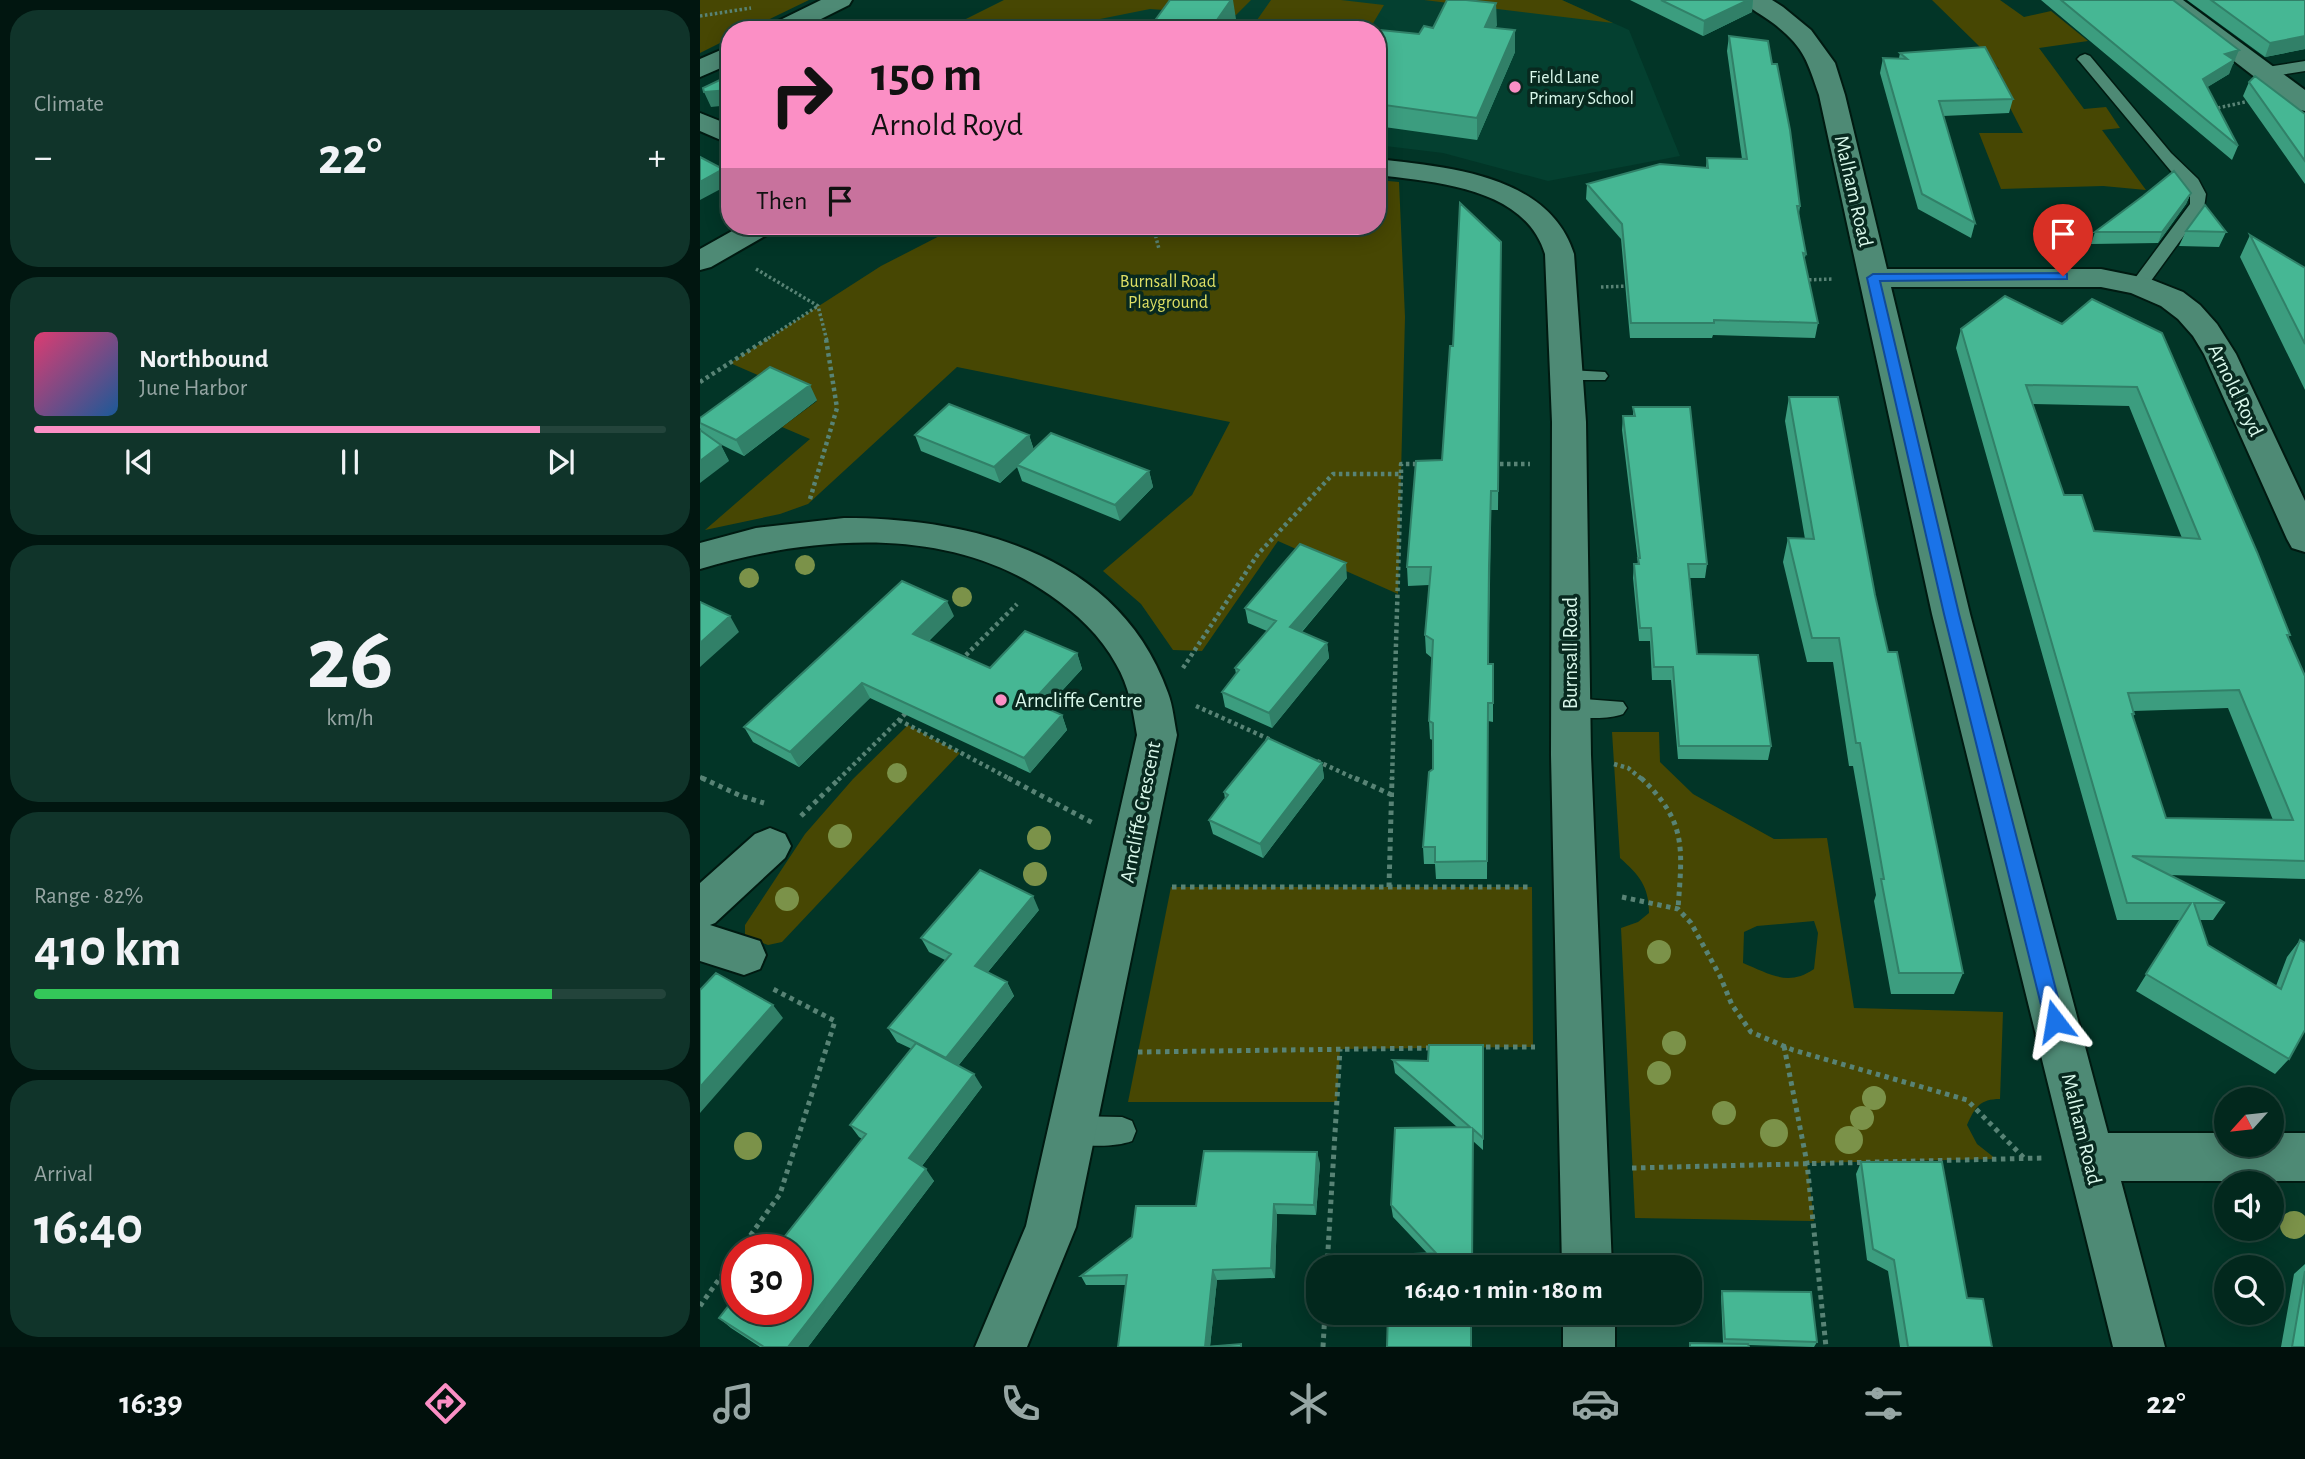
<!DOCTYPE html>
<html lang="en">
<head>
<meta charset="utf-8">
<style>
  body { margin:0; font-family:"Alegreya Sans",sans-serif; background:#10342a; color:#f1f3f6; height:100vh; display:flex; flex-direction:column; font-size:26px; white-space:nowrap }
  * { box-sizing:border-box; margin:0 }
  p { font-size:23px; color:#96a6a4 }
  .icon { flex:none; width:38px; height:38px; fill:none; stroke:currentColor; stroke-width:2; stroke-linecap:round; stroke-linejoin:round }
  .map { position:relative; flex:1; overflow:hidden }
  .drawer { display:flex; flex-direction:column; gap:10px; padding:10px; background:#011610; width:700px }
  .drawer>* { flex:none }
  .banner { position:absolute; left:21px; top:21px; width:665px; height:214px; border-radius:28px; box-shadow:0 4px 18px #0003,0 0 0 2px #23443b; background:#fb8fc5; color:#111; overflow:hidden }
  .needle { width:46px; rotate:243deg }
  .fabs { position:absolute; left:1514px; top:1087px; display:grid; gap:14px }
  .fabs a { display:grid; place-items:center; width:70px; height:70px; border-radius:50%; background:#02281d; box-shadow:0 4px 18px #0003,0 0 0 2px #23443b; font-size:35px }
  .speed { position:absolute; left:21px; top:1234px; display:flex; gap:14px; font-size:35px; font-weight:700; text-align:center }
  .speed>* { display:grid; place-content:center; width:91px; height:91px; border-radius:50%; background:#02281d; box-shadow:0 4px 18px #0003,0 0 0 2px #23443b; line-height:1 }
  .speed .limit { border:10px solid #d22; background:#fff; color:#111 }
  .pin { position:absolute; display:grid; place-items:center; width:60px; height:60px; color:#fff; margin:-72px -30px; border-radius:50% 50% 50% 0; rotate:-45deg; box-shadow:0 0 7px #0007 }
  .pin .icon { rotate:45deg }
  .me { position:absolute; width:77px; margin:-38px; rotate:346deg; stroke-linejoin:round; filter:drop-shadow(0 0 5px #0008) }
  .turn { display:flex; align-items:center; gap:24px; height:147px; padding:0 35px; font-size:32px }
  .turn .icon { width:91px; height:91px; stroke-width:2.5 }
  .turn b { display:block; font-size:49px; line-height:60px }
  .then { display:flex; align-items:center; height:66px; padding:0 35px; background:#0003; gap:14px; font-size:26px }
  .big { font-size:52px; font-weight:700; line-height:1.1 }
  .drawer .widget { flex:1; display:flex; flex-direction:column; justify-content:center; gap:10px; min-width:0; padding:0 24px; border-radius:28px; background:#10342a }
  .drawer .dial { align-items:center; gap:0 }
  .dial b { font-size:91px; line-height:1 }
  .song { display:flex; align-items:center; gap:21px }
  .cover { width:84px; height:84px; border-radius:10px; background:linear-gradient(135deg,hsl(340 70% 55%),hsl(210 70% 35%)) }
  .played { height:7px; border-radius:4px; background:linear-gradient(90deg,#fb8fc5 80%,#23443b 80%) }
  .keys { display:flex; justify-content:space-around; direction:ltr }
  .heat { display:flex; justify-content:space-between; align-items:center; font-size:38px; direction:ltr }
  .charge { height:10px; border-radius:5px; background:linear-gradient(90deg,#34c759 82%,#23443b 0) }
  .trip { position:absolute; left:606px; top:1255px; width:396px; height:70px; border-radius:28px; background:#02281d; box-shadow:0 4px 18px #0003,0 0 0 2px #23443b; font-weight:700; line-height:70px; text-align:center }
  .tabs { display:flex; height:112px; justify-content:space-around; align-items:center; background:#01100c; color:#96a6a4 }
  .tabs .icon { width:49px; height:49px }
  .tabs .current { color:#fb8fc5 }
  .tabs b { font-size:32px; color:#f1f3f6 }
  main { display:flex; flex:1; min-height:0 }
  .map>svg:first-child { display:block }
</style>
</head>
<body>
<main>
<section class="drawer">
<div class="widget"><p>Climate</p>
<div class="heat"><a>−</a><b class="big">22°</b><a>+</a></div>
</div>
<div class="widget">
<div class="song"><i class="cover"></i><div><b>Northbound</b><p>June Harbor</p></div></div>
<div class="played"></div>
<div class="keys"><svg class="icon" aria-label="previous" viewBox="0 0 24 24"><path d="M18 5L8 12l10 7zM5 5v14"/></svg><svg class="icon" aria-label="pause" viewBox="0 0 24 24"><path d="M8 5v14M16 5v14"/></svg><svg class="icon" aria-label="next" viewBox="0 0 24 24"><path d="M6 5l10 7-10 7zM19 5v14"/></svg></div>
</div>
<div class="widget dial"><b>26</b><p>km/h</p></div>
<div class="widget"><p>Range · 82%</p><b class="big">410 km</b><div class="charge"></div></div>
<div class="widget"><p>Arrival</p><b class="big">16:40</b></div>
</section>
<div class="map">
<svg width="1605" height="1347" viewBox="0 0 1605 1347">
  <rect width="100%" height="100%" fill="#023527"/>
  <path fill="#044030" d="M304,0H862L929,30L980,156L848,181L743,153L677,145V30H244Z"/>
  <path fill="#474703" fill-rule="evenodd" d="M0,0H109L47,30H30V38L0,53Z
    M304,0H551L536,15L450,9L390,21L340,20L325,30H244Z
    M571,0H641L684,5L669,30H639L557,20Z
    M724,0H862L913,23Z
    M1232,0H1300L1324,17L1351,11L1388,41L1339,48L1384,109L1406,107L1420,128L1402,130L1446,190L1403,186L1301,189L1279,133H1323L1291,71L1299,69L1278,45Z
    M677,180L699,182L705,317L698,594L578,541L502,651L473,650L441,604L403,571L492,495L530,422L257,367L108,504L80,514L5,530L110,439L82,427L117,401L30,363L181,266L259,226H677Z
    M208,725L260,753L82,942L68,945L45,936V925L105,834L153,779Z
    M912,732H959L960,762L993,794L1074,839L1127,838L1154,1008L1303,1012L1300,1099C1280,1099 1275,1107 1267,1125L1277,1144L1296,1159L1107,1163L1114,1221L935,1218L921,928L938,922L949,913C949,886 939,875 920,858ZM1114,921L1118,933L1114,969C1088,987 1070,974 1043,963L1044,932L1057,926Z
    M471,887H832L833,1047L640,1049L637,1102H428Z"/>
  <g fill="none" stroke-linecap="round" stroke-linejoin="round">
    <g stroke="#001a11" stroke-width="3">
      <path id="service" d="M1385,54L1390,56L1471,153L1498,179L1506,194L1504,208L1445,289L1439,290L1430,285L1490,204V194L1380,62L1377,59L1380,56Z
        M1605,61V71L1567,77L1559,72L1567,67Z
        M869,370L905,372L908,376L905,380H862L859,376L862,372Z
        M871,698L923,702L927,708L923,714C907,720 879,719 863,713L859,707L863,701Z
        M372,1116L422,1117L432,1121L436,1131L432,1141C413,1148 381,1147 362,1140L358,1130L362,1120Z"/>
    </g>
    <g stroke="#001a11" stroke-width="4">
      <path id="minor" d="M121,0H152L149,5L99,30H67L70,25Z
        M1043,0H1072L1083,7L1111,30L1135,63L1145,95L1187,269H1401L1450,279L1483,292L1500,305L1517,324L1536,354L1605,501V552L1592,548L1587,539L1504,354L1493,336L1478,319L1461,306L1431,293L1401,287H1191L1270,614L1408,1133H1526V1144H1572V1133H1605V1181H1421L1465,1347H1413L1232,614L1119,95C1107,60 1104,47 1073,23C1063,15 1050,10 1043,0Z
        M30,46V64L0,77V59Z
        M0,113L30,125V144L0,131Z
        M677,159C746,167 849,174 874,254L886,422L891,755L912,1267H862L851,755L852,422L845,254C825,187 734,182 677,175Z
        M41,226H77L72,232L11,267L0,270V249Z
        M144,518C275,518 420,556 468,693C473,706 474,721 477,735L376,1227L327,1347H275L326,1226L437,735C433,710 429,686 416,664C401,636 376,613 350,595C249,524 113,535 0,569V543L56,528Z
        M70,828L85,834L91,846L85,858L15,923L10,925L60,941L66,955L60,969L44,975L0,961V883L55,834Z
        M863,1312H915V1347H863Z"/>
    </g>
    <g stroke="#001a11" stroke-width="4">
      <path id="tertiary" d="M1455,0H1483L1605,90V111L1596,109Z"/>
    </g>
    <path stroke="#588375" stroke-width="3.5" stroke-dasharray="2.5 2.5" stroke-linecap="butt" d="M0,16L51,8
      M1513,109L1545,102
      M453,226L459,249
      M56,269L118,306L127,341
      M1104,280L1134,279
      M901,287L931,286
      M64,341L118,306"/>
    <path stroke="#588375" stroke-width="4.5" stroke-dasharray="3.5 3.5" stroke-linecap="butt" d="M0,382L67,339
      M793,464H830
      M110,499L137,408L126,339
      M261,660L317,604
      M483,668L558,554L633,474H701V464H721
      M496,706L571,740
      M199,720L312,780
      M617,761L658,780
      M914,764L928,768L943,780
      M0,777L6,780
      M138,780L207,712
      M692,780L701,474"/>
    <path stroke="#588375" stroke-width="5" stroke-dasharray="4.5 4.5" stroke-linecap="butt" d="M2,778L41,796L64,803
      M308,778L393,823
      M655,778L692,795
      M941,778C988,822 982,850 978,909
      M101,816L140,778
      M472,887H830
      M689,887L692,778
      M922,897L978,909L991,923L1020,976L1032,1005L1051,1032L1093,1050L1267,1100L1325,1159
      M1084,1046L1107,1163L1126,1347
      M777,1047H835
      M438,1052L734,1048
      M932,1168L1343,1158
      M40,1250L80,1194L135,1021L71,988
      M627,1267L640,1049
      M0,1306L37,1254
      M623,1347L625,1312"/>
    <use href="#service" fill="#4e8a75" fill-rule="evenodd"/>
    <use href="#minor" fill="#4e8a75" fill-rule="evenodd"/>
    <use href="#tertiary" fill="#4e8a75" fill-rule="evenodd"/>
  </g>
  <g fill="#7b9249">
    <circle cx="105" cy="565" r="10"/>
    <circle cx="49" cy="578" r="10"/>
    <circle cx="262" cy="597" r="10"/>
    <circle cx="197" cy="773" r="10"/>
    <circle cx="140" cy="836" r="12"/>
    <circle cx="339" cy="838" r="12"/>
    <circle cx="335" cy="874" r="12"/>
    <circle cx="87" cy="899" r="12"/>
    <circle cx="959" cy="952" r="12"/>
    <circle cx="974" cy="1043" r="12"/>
    <circle cx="959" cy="1073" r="12"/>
    <circle cx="1174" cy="1098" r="12"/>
    <circle cx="1024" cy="1113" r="12"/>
    <circle cx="1162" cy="1118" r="12"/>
    <circle cx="1074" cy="1133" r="14"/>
    <circle cx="1149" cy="1140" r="14"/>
    <circle cx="48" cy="1146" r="14"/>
    <circle cx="1594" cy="1225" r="14"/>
  </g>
  <path fill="#3c9d7f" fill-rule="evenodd" d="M930,0H1053L1052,12L1003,36Z
    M1341,0H1473L1534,64H1532L1529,74L1507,87L1538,146L1532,160Z
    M1487,0H1605V49L1565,57Z
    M797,25L795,28L815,30V52L777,140L677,126V30L719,34L733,28Z
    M1029,36L1072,64L1100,206L1099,214L1106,254L1104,261L1118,323L1115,338L1013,335L1012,338H930L921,239L886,199L887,184L1006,167L1007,158L1042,159L1027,51Z
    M1200,53L1313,99L1309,113L1243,116L1275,223L1271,238L1218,209L1180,73L1183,58H1199Z
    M1549,82L1605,114V184L1543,96Z
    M1491,193L1486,204L1458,243L1391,244L1395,232Z
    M1486,231L1526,232L1519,247L1479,246Z
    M1550,235L1605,268V390L1540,257Z
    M801,242L798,510H791L790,585L788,664L793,682V722L788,721L787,879H736L735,864H724L723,847L733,769V740L730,739L729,721L732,658L726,653L725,635L729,585L708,586L707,567L742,460L753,346Z
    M1392,299L1590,635L1588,638L1605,676V879L1469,875L1525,903L1513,920H1499L1508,945L1576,986L1587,957L1600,940L1589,1059L1575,1074L1436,991L1480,920H1417L1256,348L1261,329L1362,324ZM1333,404L1429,406L1482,538L1394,531L1364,495ZM1528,708L1573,820L1466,818L1433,717L1434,714L1433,711Z
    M1089,397L1175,595L1263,973L1254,994H1191L1174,901L1176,895L1153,766H1149L1133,662H1107L1083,562L1088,538L1105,539L1085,421Z
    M117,400L44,456L20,444L29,461L2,432L0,428V418Z
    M933,407L1007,564L1005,578H990L997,654L1071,746L1068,760L978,759L971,680H952L950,641H939L933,578L934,564H937L938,562L922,430L923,416H933Z
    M215,435H329L334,450L449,471L453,487L420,521L322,481L317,467L300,483L221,451Z
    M647,578L602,632L627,643L629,658L572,728L525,707L522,692L536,674L535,668L567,631L548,623L545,608Z
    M254,616L229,641L290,668L377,653L382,669L346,708L362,715L367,730L330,773L170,698L99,767L53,742L44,727Z
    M622,763L624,778L563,858L513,834L509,820L525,799L524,792Z
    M339,910L288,972L307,982L314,996L258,1066L282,1087L222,1166L234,1181L108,1347H60L31,1328L19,1318L162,1139L159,1137L150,1125L212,1049L197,1042L188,1028L245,960L229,952L221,938Z
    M783,1045V1150L773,1141L772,1267H690L727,1253L693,1217L691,1205L757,1127L695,1073L693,1060L728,1061Z
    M1161,1162L1267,1298L1292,1347H1200L1188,1271L1167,1260L1156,1174Z
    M620,1163L616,1215L577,1214L575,1278L517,1280L510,1346L541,1344L542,1347H418L426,1285H386L381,1276L496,1206Z
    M1605,1264V1347H1581L1594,1274Z
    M1022,1291L1117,1342L1114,1347L1048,1345L1049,1347H989L990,1343H1023L1021,1296Z"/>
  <path fill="#318068" d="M531,0H533L536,19L528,30H510Z
    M1048,0H1053L1052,12L1003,36L1004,21Z
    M796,3L797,25L785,49V27Z
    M815,30V52L777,140V118Z
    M1605,36V49L1565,57L1570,43Z
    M1539,50L1529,74L1498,93L1503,79L1525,54Z
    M30,90V105L11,107L4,92Z
    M23,169L30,184L0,200V182Z
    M1491,193L1486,204L1458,243L1462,232Z
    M110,385L117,400L44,456L36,440Z
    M329,435L334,451L300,483L294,467Z
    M21,445L29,461L0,483V461Z
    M449,471L453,487L420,521L415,505Z
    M646,563L647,578L593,642L590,627Z
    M247,601L254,616L220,649L213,634Z
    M30,616L39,632L0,667V643Z
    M627,643L629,658L572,728L569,713Z
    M377,653L382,669L338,717L332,702Z
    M162,683L170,698L99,767L90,752Z
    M362,715L367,730L330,773L324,758Z
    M622,763L624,778L563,858L560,844Z
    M333,896L339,910L282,979L275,966Z
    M307,982L314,996L254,1071L246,1058Z
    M73,1005L83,1018L0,1113V1087Z
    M274,1074L282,1087L218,1171L209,1158Z
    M617,1152L620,1163L616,1215L614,1205Z
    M226,1169L234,1181L108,1347H88Z
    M574,1204L577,1214L575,1278L571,1268Z
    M513,1270L517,1280L510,1347H505Z"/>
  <path fill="#46b794" stroke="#318068" stroke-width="2" fill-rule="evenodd" d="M470,0H531L510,30H448Z
    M747,0H766L796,3L785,27L815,30L777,118L677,104V30H617L621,24L719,34L724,26L733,28Z
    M961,0H1048L1004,21Z
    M1361,0H1473L1539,50L1525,54L1534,60L1503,79L1538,146Z
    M1511,0H1605V36L1570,43Z
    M1029,36L1068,41L1072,64H1077L1090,130L1100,206H1097L1106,254L1103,253L1118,323L1014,320V323H931L922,224L887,184L960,164L1008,168L1007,158L1047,159Z
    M1285,47L1313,99L1239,101L1275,223L1222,194L1183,58L1207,59L1200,53Z
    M30,75V90L4,92L3,88Z
    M1555,76L1605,114V161L1549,82Z
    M0,157L23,169L0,182Z
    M1474,171L1491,193L1462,232H1395L1443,196Z
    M760,203L801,242L798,491H791L789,566L788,664H793V703H788L787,861L735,862V847H723L729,772L733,769V723L729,721L733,640L725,635L731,567H707L716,461L742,460L750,346H753Z
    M1505,205L1526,232L1486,231Z
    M1550,235L1605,268V344Z
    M1305,296L1362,324L1392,299L1462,333L1557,552L1590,635H1587L1605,676V861L1432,856L1525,903H1494L1508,945L1581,989L1600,940L1605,943V1030L1589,1059L1446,974L1491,903H1427L1261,329ZM1326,385L1437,387L1500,539L1394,531L1382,495H1364ZM1539,690L1593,820L1466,818L1432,714H1434L1428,693Z
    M70,367L110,385L36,440L0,423V418Z
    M1089,397H1138L1175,595L1188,652H1197L1263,973H1199L1181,879H1184L1160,743H1156L1139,638H1112L1088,538L1114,539Z
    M249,404L329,435L294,467L215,435Z
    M933,407H990L1007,564H988L997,654L1058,655L1071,746H979L973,667H954L951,628H940L934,564H939L938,558H940L923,416H935Z
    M0,430L21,445L0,461Z
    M351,433L449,471L415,505L317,465Z
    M600,544L646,563L590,627L627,643L569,713L522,692L539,670L535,668L576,621L545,608Z
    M202,581L247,601L213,634L290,668L325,631L377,653L332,702L362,715L324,758L162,683L90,752L44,727Z
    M0,602L30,616L0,643Z
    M568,738L622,763L560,844L509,820L528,795L524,792Z
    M280,870L333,896L275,966L307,982L246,1058L188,1028L251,954L221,938Z
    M16,973L73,1005L0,1087V990Z
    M216,1043L274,1074L209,1158L226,1169L88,1347H64L19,1318L37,1295V1309H96V1250H74L166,1134L150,1125Z
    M729,1045H783V1138L773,1129L772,1267H690L691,1255L736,1253L691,1205L695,1128L770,1127L693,1060L728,1061Z
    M504,1151L617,1152L614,1205L574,1204L571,1268L513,1270L505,1347L541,1344V1347H418L427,1275L381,1276L432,1237L436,1206H496Z
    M1161,1162H1242L1267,1298L1283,1299L1292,1347H1208L1194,1260L1173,1249Z
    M1605,1271V1347H1592Z
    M1022,1291L1111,1292L1117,1342L1025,1339Z
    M688,1312H771V1347H687Z
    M990,1343L1048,1344L1049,1347H990Z"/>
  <path fill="#1a73e8" stroke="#114b97" stroke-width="2" d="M1363,273L1367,274V279L1180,281L1259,614L1364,1021L1361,1027L1355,1030L1348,1027L1345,1021L1244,614L1167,278L1173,274Z"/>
  <g fill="#fb8fc5" stroke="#08291f" stroke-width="2.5">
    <circle cx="815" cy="87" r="7"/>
    <circle cx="301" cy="700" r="7"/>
  </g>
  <g text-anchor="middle" stroke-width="7" stroke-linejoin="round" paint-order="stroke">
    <g font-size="18" fill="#d9f8eb" stroke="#08291f" text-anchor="start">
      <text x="829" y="83">Field Lane<tspan x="829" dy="21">Primary School</tspan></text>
    </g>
    <g font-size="18" fill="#dedf64" stroke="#08291f">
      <text x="468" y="287">Burnsall Road<tspan x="468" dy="21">Playground</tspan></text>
    </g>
    <g font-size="21" fill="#d9f8eb" stroke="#08291f">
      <text transform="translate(1154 191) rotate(77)" y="7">Malham Road</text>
      <text transform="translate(1536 390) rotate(64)" y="7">Arnold Royd</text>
      <text transform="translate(870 653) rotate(-90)" y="7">Burnsall Road</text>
      <text transform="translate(440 812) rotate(-79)" y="7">Arncliffe Crescent</text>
      <text transform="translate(1382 1129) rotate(76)" y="7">Malham Road</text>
    </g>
    <g font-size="21" fill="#d9f8eb" stroke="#08291f" text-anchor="start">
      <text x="315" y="707">Arncliffe Centre</text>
    </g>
  </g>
</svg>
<div class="fabs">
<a><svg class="needle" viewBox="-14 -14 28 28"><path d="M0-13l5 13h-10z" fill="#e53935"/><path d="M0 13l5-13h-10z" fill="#96a6a4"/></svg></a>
<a><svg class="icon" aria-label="sound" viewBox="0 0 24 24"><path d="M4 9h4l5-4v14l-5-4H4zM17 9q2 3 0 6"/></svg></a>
<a><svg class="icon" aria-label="search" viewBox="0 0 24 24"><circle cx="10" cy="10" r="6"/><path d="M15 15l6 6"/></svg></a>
</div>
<div class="speed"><div class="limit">30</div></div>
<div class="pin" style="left:1363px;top:276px;background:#d93025"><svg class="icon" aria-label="arrive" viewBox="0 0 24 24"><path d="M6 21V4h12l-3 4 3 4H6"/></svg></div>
<svg class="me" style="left:1355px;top:1021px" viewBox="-20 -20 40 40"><path d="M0-17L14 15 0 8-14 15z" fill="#1a73e8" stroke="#fff" stroke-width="4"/></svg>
<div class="trip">16:40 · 1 min · 180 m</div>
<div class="banner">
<div class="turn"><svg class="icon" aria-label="right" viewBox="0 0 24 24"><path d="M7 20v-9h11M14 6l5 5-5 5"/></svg><div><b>150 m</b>Arnold Royd</div></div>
<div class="then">Then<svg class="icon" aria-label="arrive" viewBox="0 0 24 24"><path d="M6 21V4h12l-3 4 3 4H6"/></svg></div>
</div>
</div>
</main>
<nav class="tabs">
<b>16:39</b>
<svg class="icon current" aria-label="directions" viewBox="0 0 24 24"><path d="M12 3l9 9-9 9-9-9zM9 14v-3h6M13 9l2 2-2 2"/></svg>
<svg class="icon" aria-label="music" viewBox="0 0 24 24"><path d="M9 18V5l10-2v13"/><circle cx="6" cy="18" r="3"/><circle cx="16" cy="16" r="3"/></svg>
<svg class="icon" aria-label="phone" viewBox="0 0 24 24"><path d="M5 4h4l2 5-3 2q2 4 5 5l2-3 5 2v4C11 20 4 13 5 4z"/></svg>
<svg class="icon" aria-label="climate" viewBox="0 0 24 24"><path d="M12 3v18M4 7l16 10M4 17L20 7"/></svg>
<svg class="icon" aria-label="car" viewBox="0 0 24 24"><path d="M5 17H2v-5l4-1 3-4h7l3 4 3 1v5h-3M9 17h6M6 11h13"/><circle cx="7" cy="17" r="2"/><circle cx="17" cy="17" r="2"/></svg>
<svg class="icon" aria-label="filters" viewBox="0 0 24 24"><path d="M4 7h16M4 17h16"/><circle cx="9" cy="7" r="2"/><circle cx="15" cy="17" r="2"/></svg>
<b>22°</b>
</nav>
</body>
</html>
